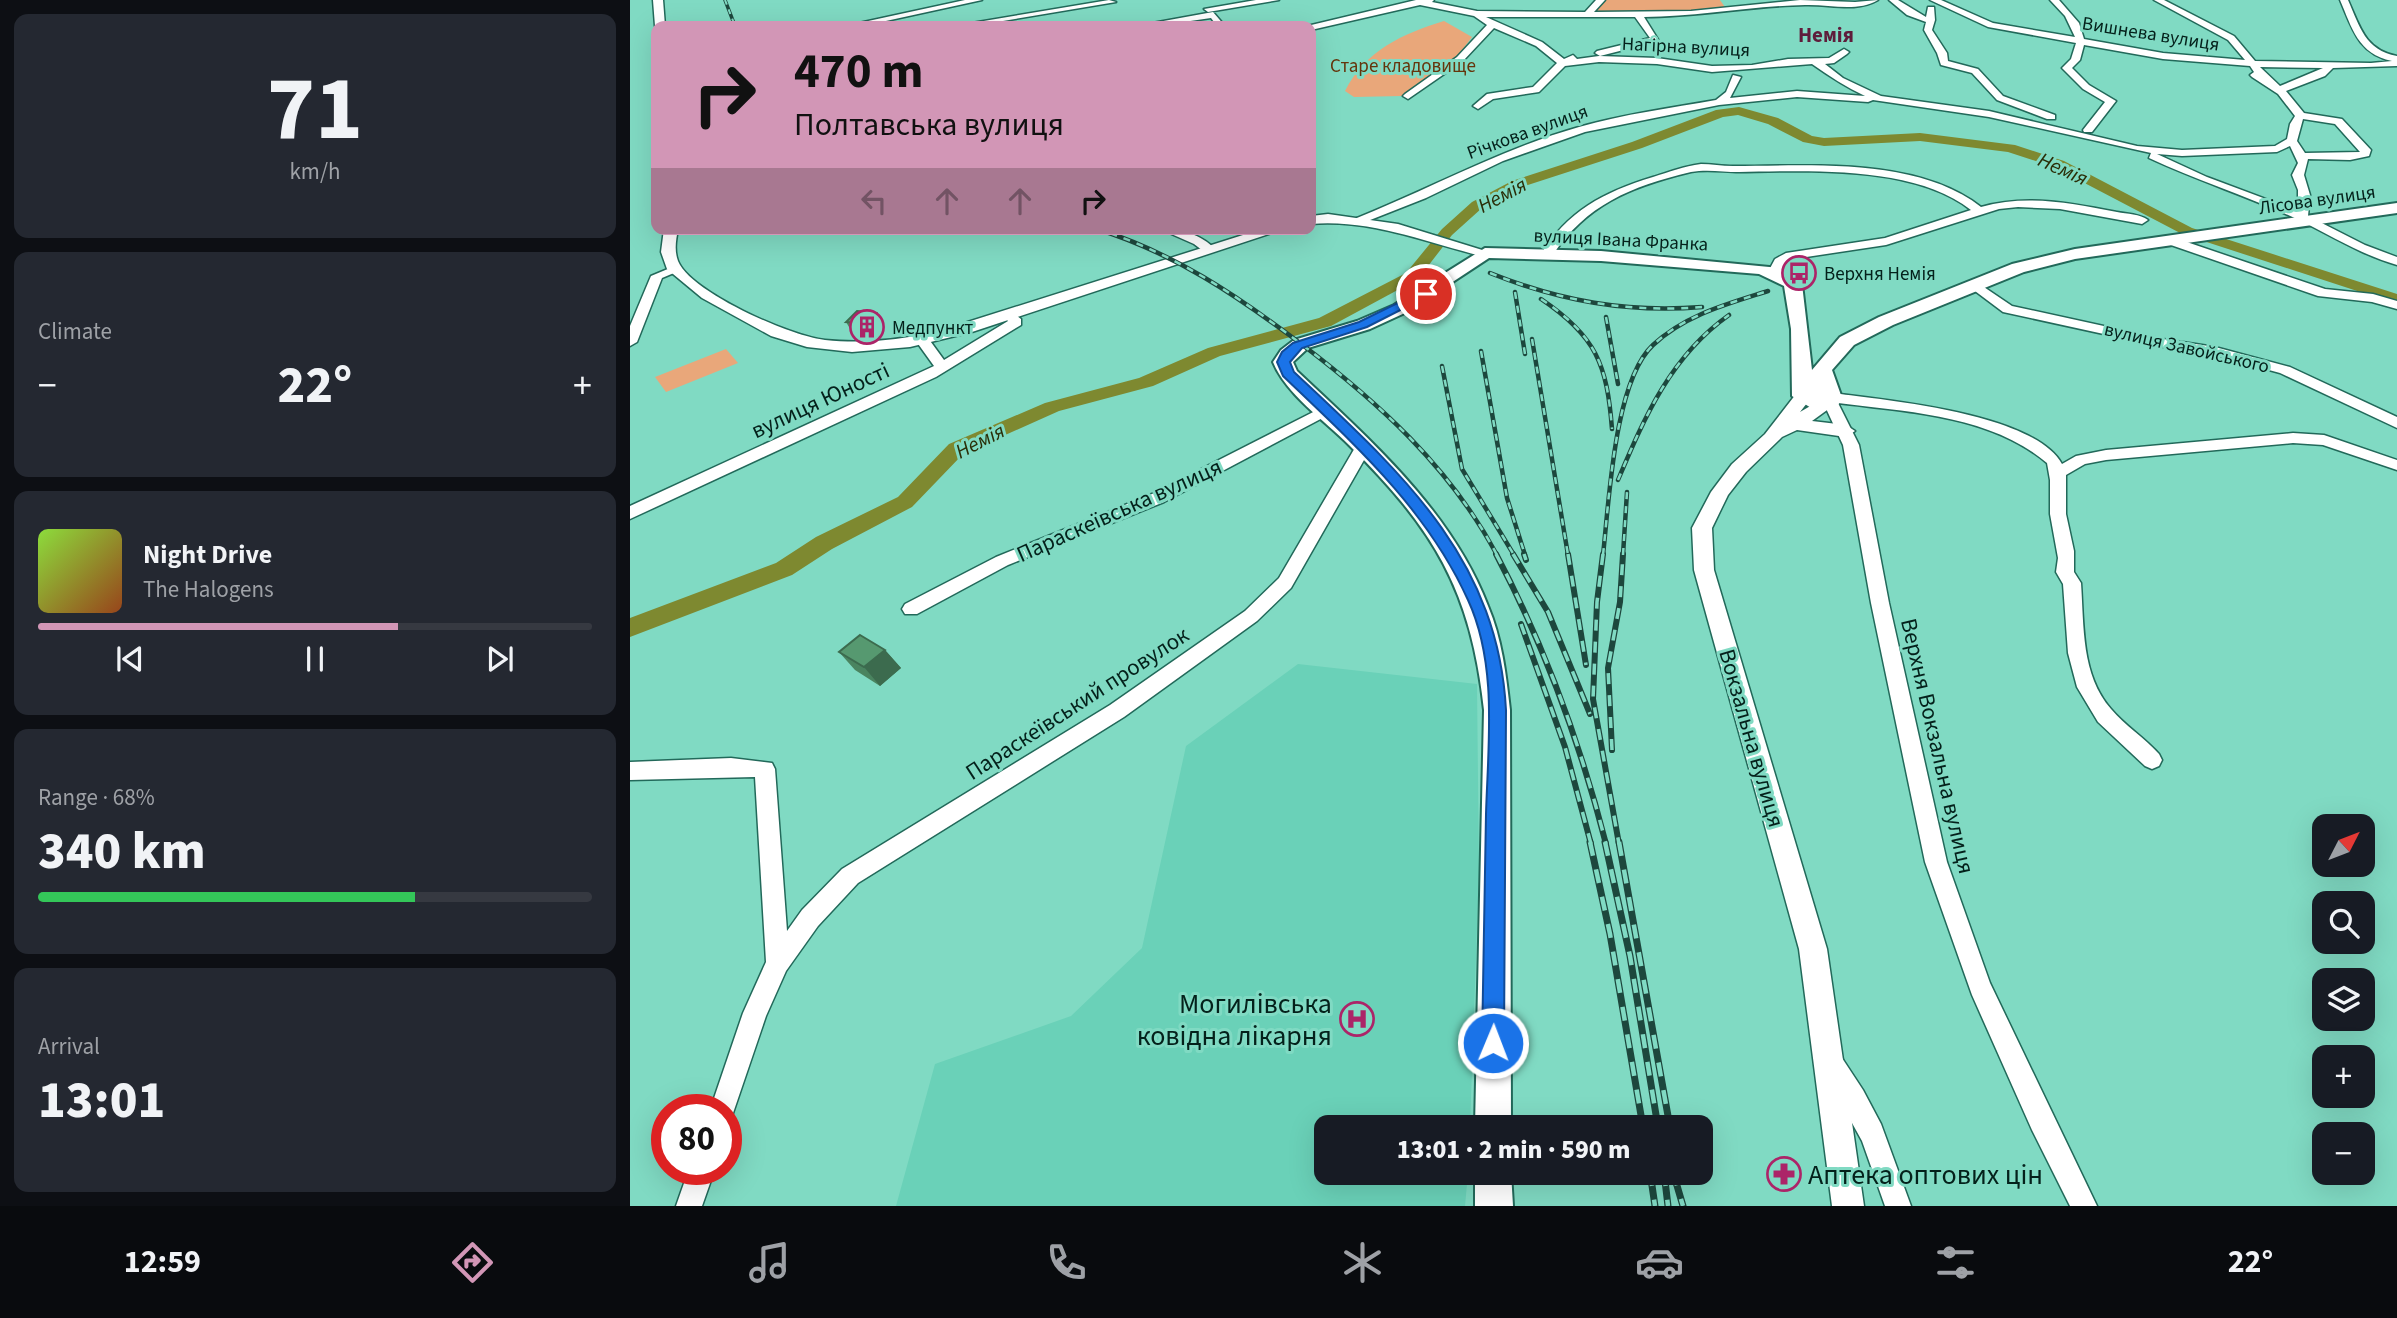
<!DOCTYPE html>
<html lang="en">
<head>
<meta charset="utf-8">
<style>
  body { margin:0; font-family:"Source Sans 3",sans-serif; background:#242831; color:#f1f3f6; height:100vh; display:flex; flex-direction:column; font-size:26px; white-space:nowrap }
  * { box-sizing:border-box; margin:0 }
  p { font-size:23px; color:#9ea1a6 }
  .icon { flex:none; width:38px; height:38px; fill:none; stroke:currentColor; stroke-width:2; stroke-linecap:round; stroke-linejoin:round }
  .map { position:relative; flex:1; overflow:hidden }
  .panel { display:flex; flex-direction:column; gap:14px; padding:14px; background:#0d0f14; width:630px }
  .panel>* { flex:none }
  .banner { position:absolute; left:21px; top:21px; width:665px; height:214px; border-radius:14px; box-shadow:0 7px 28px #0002; background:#d296b6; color:#111; overflow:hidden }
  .needle { width:46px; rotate:48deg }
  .buttons { position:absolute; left:1682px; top:814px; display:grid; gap:14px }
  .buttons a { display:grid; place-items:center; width:63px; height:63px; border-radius:14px; background:#171b24; box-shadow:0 7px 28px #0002; font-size:35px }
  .speed { position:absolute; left:21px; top:1094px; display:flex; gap:14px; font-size:35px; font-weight:700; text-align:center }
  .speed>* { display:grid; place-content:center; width:91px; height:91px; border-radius:50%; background:#171b24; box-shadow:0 7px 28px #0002; line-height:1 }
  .speed .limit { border:10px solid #d22; background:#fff; color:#111 }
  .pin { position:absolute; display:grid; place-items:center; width:60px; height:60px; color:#fff; margin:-30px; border:4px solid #fff; border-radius:50%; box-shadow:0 2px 7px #0007 }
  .me { position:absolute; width:77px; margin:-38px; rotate:1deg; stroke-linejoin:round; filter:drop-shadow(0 0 5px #0008) }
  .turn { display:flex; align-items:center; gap:24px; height:147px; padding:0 28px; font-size:32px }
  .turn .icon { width:91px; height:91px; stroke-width:2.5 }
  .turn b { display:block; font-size:49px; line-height:60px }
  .lanes { display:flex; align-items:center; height:66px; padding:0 28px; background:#0003; justify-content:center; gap:35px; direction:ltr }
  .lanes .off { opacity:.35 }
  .big { font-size:52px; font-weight:800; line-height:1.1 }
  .panel .tile { flex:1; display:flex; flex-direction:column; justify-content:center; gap:10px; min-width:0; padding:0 24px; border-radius:14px; background:#242831 }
  .panel .dial { align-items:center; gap:0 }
  .dial b { font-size:91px; line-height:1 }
  .song { display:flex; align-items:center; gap:21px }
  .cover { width:84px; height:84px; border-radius:10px; background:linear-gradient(135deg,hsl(90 70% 55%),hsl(20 70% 35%)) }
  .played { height:7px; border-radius:4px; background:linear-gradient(90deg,#d296b6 65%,#363941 65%) }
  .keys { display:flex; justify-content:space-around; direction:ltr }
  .heat { display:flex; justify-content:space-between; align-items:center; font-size:38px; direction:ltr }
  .charge { height:10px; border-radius:5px; background:linear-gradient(90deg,#34c759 68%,#363941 0) }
  .trip { position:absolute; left:684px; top:1115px; width:399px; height:70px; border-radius:14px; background:#171b24; box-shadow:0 7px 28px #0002; font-weight:800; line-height:70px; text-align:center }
  .tab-bar { display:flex; height:112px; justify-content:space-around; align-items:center; background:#090b0e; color:#9ea1a6 }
  .tab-bar .icon { width:49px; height:49px }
  .tab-bar .selected { color:#d296b6 }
  .tab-bar b { font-size:32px; color:#f1f3f6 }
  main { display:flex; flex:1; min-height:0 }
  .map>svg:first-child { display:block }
</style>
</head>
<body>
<main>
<section class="panel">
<div class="tile dial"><b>71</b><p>km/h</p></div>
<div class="tile"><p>Climate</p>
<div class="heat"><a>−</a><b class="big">22°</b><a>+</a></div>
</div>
<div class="tile">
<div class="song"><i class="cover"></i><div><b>Night Drive</b><p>The Halogens</p></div></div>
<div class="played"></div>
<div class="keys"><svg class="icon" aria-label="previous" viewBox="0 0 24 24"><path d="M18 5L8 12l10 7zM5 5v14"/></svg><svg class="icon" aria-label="pause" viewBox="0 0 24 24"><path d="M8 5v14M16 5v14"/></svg><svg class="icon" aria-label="next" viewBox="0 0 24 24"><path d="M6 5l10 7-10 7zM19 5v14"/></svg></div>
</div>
<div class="tile"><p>Range · 68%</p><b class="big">340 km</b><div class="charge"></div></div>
<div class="tile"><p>Arrival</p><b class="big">13:01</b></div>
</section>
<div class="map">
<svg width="1767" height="1206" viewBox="0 0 1767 1206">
  <rect width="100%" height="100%" fill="#80dac3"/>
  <path fill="#6ad1b8" d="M668,664L847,684L849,872L840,1127H696V1172L838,1173L835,1206H266L305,1064L441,1016L512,948L556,746Z"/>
  <path fill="#e9a77a" d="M975,0H1090L1097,10L962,14Z
    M814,21L842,37L827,57L772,96L724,97L715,91C736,50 772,34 814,21Z
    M96,349L108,363L36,392L25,377Z"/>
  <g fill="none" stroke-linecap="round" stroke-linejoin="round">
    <path fill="#7e8930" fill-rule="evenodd" d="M1109,107L1148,118L1182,136L1194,138L1290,133L1385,145L1434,161L1562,228L1767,294V304L1552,234L1424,167L1378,152L1290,141L1194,146L1173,142L1138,124L1108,115L1093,117L1012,148L892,187L852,208L822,235L788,279L701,326L590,356L523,386L429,411L333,454L282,507L202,549L162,575L0,637V618L146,563L186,537L268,497L319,444L415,403L509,378L578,348L689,318L776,273L812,229L842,202L882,181L1002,142L1086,110Z"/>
    <g stroke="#22695a" stroke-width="3">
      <path id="minor" d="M335,0H352L233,26L229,23Z
        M479,0L486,2L343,26H324Z
        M626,0H649L578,12L574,9Z
        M786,0H804L802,2L847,11L955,12L966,0H975L964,12L1061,11L1170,0L1225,2L1248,0C1226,13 1199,4 1175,5C1121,6 1068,17 1014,17L1029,41L970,56L965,53L967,51L1020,38L1005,17H856L912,42L934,59L943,55L947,59L969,56L1027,58L1082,66L1122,65L1158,59L1199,58L1214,49L1219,52L1217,54L1204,63L1195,64L1213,78L1251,96L1359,111L1507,146L1552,150L1645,146L1657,139L1660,124L1665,116L1648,94L1622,77L1620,75L1624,72L1620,66L1533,59L1454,45L1450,60L1442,68L1459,85L1486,101L1462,132H1454L1453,130L1475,102L1453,89L1432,68L1441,59L1446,43L1358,27L1300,0H1311L1363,23L1445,37L1435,16L1420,0H1429L1449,23L1454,39L1533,53L1615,60L1598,40L1524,0H1534L1604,36L1625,61L1741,63L1762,61C1728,54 1722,28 1710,0H1718C1730,27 1735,50 1767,56V66L1703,68L1695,76L1656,91L1674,113L1712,119L1741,150L1739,156L1720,160L1678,159L1674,175L1680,195L1678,216L1735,245L1767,257V265C1732,255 1702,236 1669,220C1620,197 1568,181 1519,158L1521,153L1359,117L1243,100L1238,102L1167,97L1089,105L955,132L873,161L796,198L730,224H722V220C798,190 871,149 949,127C994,114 1041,108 1086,100L1096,92L1103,75L1111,77L1100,98L1167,91L1235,96C1216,87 1199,76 1182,64L1082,72L1027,64L969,62L935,66L909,92L863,99L848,109L843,106L857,94L903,87L927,63L906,46L864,28L833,61L778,99L773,96L775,94L827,57L857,25L844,16L790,5L681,30V26H677ZM1630,67L1693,68L1650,86ZM1673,119L1705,124L1730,152L1675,153L1667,141ZM1660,146L1668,163L1662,175L1668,190V211L1577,177L1527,154L1552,156L1647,152Z
        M1259,0H1268L1296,17L1298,7H1304L1305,20L1302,30L1317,53L1318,61L1348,69L1373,96L1425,115V119H1417L1367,100L1342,73L1311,65L1307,53L1294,30L1296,22L1277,15Z
        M583,12L595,26H587L581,18L526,26H506Z
        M1071,164C1081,164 1092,166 1103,166C1180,166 1287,157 1351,207C1396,194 1441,203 1487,212C1497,214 1510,214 1518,220L1512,224L1430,209L1388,207L1369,209L1256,245L1163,259L1144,276L1138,272L1145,259L1156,253L1255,238L1341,210C1284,165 1179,171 1109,172C1093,172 1077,169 1061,172C999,187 955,205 920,259L910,256C937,211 974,192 1023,177C1039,172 1054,166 1071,164Z
        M530,229C551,229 571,234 586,250L576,253L564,244Z
        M1542,237L1695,289L1743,294L1767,301V309L1742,302L1688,296L1538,244L1536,241Z
        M45,266L51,270L32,278L7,342L0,346V326L21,276Z
        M1345,281L1382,306L1533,339L1585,347L1660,367L1767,417V428L1650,373L1584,355L1533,347L1373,312L1341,288V282Z
        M380,311L391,319V325L306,377L0,519V506L304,366L286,341L288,338H298L314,360L378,321L373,315Z
        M1202,393C1255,400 1404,413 1432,464L1446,456L1476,450L1663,433L1694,435L1767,460V470L1693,445L1663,443L1476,460L1455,464L1436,475V514L1444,551V572L1451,583C1454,626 1451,675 1481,709C1495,726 1514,737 1529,754L1532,760L1529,766L1522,769L1515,766L1468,722L1447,687L1438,653L1433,584L1426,572L1428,558L1420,514V480L1417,463C1360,415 1278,412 1208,403L1229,445L1259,603L1317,862L1360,983L1467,1206H1440L1402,1130L1342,995L1295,862L1241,603L1213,445L1193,402L1197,395Z
        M697,405L702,407V413L534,502L378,565L287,614H275L272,609L275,604L366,557L522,494Z
        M734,441L742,446L661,588L627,621L494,717L228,883L188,926L156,971L136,1016L101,1119L96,1121V1110H80L113,1013L136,962L125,777L0,780V762L101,758L142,763L145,769L157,931L172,910L212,869L480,705L615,611L649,578L726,446Z
        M1203,1055L1212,1058L1233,1090L1251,1124L1281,1206H1255L1232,1141L1191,1067L1194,1058Z
        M59,1169H85L72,1206H46Z"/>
    </g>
    <g stroke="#22695a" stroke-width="3">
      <path id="major" d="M23,0H33L35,26H25Z
        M698,214L768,224L862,253L855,257C797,243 742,219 681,224V216Z
        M34,229H48C46,240 44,250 48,261C60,292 162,337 195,340C233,344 269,340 306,332L632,229H654L342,332L280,347L222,352L177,347L141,336L72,298L37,269L31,252Z
        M1172,393L1181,398L1170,412L1189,401H1201L1204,405L1182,421L1216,425L1225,431L1216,437L1167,430L1152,437L1116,472L1098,495L1082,528L1084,570L1197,949L1234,1206H1202L1169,949L1064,570L1062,528L1081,492L1102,464L1135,434L1166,394Z"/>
    </g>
    <g stroke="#22695a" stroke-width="4">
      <path id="highway" d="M1767,203V213L1445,259L1394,272L1263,325L1224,345L1202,370L1212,398L1207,407L1186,411L1162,396L1161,329L1154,286L1129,274L971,261L859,258L777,312L740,329L678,348L663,362L667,371C740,440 821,510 858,606C872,639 876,674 880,710L881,1127H845L854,710C841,590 804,529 719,445C694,420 656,394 643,362L651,350L664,340L727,321L764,305L855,248L971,251L1150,268L1172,284L1182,370L1210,337L1249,317L1382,264L1445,249Z
        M845,1172H881L883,1206H845Z"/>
    </g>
    <use href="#minor" fill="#fff" fill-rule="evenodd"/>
    <use href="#major" fill="#fff" fill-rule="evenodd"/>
    <use href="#highway" fill="#fff" fill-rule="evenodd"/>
    <g stroke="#1d473d" stroke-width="3.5">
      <path id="rail-far3" d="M95,0L105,26"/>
    </g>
    <g stroke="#1d473d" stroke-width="4.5">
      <path id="rail-far2" d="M467,229C544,253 606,295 670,343C748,402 820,467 867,555
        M860,273C930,301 997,313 1072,307
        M885,292L895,354
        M911,299C966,336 977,364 982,429
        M976,317L988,384
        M902,339L938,555
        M851,351L877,498L895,555
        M812,366L832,469L884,555
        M988,480C1015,416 1041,356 1099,315
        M973,555C979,503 984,381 1023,345C1055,315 1097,304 1138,291
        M993,555L997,492"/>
    </g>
    <g stroke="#1d473d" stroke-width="6">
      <path id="rail-far1" d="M866,554C915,647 950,742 976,844
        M883,554L918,612L960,714
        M894,554L896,560
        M938,554L956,665
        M973,554L967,602L963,699L989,844
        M891,624L935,747L961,844
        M982,750L978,668L990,602L993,554"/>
    </g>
    <g stroke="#1d473d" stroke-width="7">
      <path id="rail" d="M960,842L980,934L1013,1127
        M975,842L1000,956L1028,1127
        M989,842L1040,1127
        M1020,1172L1025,1206
        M1034,1172L1038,1206
        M1043,1172L1053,1206"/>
    </g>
    <use href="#rail-far3" stroke="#80dac3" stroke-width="2" stroke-dasharray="5" stroke-linecap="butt"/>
    <use href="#rail-far2" stroke="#80dac3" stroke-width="2.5" stroke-dasharray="7" stroke-linecap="butt"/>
    <use href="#rail-far1" stroke="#80dac3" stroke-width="3.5" stroke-dasharray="11" stroke-linecap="butt"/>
    <use href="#rail" stroke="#80dac3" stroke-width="4.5" stroke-dasharray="14" stroke-linecap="butt"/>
  </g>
  <path fill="#4a8460" d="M216,322L252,323L242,333L222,332Z
    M255,650L271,668L250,686L225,670L209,652Z"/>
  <path fill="#3c6b4e" d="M246,313L252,323L242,333L236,323Z
    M255,650L271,668L250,686L234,667Z"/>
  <path fill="#569970" stroke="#3c6b4e" stroke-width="2" d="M227,311L246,313L236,323L216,322Z
    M230,635L255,650L234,667L209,652Z"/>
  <path fill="#1a73e8" stroke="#114b97" stroke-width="2" d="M792,291L802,294L737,327L672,348L660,362L664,372C768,470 868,556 876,710L874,1043L871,1050L863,1054L856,1050L852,1043C854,967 855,891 856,814C858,744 868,665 838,600C797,509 724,444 653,376L647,362L652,352L663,343L729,322Z"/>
  <defs>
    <g id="bus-ring" transform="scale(1.75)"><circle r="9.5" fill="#80dac3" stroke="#ac2468" stroke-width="1.5"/><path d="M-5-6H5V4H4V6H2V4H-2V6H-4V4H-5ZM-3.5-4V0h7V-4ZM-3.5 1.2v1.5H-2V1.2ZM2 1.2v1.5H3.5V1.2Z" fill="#ac2468"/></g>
    <g id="building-ring" transform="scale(1.75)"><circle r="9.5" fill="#80dac3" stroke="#ac2468" stroke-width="1.5"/><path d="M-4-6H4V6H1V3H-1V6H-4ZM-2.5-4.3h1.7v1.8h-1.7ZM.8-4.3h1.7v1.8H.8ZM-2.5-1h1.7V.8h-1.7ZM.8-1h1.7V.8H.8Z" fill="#ac2468"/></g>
    <g id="hospital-ring" transform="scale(1.75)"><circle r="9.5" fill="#80dac3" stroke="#ac2468" stroke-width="1.5"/><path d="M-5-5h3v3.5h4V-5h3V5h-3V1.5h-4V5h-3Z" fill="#ac2468"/></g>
    <g id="pharmacy-ring" transform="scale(1.75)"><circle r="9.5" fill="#80dac3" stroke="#ac2468" stroke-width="1.5"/><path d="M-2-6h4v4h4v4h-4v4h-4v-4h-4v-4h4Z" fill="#ac2468"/></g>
  </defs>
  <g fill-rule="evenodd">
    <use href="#bus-ring" x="1169" y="273"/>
    <use href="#building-ring" x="237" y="327"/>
    <use href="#hospital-ring" x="727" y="1019"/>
    <use href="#pharmacy-ring" x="1154" y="1174"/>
  </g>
  <g text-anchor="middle" stroke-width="6" stroke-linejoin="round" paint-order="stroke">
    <g font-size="19" fill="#04211b" stroke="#80dac3">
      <text transform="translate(1521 33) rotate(9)" y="7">Вишнева вулиця</text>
      <text transform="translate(1056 46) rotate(3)" y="7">Нагірна вулиця</text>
      <text transform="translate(897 131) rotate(-20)" y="7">Річкова вулиця</text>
      <text transform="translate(1687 199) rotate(-8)" y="7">Лісова вулиця</text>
      <text transform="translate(991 239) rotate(3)" y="7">вулиця Івана Франка</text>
      <text transform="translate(1557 347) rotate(13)" y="7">вулиця Завойського</text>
    </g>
    <g font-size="19" fill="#65350c" stroke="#80dac3">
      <text x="773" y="72">Старе кладовище</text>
    </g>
    <g font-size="19" fill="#04211b" stroke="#80dac3" text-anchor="start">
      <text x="1194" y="280">Верхня Немія</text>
      <text x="262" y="334">Медпункт</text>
    </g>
    <g font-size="21" font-weight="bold" fill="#5e1d3b" stroke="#80dac3">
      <text x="1196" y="42">Немія</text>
    </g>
    <g font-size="21" font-style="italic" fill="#2a2e08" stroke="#80dac3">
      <text transform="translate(1433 169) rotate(24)" y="7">Немія</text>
      <text transform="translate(872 195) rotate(-28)" y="7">Немія</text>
      <text transform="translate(350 441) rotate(-27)" y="7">Немія</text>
    </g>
    <g font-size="23" fill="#04211b" stroke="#80dac3">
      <text transform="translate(190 400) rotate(-25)" y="8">вулиця Юності</text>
      <text transform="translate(489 510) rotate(-24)" y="8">Параскеївська вулиця</text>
      <text transform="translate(447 703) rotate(-33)" y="8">Параскеївський провулок</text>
      <text transform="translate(1122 738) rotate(74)" y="8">Вокзальна вулиця</text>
      <text transform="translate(1308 746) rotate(77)" y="8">Верхня Вокзальна вулиця</text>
    </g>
    <g font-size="28" fill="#04211b" stroke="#80dac3" text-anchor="end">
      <text x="702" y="1013">Могилівська<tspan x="702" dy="32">ковідна лікарня</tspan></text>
      <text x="1178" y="1184" text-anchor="start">Аптека оптових цін</text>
    </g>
  </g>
</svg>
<div class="buttons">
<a><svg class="needle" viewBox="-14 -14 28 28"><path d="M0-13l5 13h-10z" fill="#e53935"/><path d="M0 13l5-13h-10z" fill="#9ea1a6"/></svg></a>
<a><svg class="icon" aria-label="search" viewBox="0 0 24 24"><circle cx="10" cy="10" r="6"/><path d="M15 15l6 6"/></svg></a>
<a><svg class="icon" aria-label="layers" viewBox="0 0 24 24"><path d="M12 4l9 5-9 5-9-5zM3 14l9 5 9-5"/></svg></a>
<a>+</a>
<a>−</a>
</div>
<div class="speed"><div class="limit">80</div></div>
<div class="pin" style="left:796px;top:294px;background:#d93025"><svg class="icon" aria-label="arrive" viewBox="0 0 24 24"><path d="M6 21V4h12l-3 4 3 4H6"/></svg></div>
<svg class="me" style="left:863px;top:1043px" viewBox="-20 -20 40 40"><circle r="17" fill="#1a73e8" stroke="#fff" stroke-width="3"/><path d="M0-11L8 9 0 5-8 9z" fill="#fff"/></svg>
<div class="trip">13:01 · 2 min · 590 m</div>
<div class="banner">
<div class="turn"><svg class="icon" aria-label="right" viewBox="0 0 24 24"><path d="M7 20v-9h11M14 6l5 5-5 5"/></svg><div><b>470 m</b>Полтавська вулиця</div></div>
<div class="lanes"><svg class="icon off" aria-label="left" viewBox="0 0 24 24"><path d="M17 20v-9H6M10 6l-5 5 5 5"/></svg><svg class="icon off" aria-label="ahead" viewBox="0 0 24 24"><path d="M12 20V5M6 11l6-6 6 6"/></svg><svg class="icon off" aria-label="ahead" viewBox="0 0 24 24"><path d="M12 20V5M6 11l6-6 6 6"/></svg><svg class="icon" aria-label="right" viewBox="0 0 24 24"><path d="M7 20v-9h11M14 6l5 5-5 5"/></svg></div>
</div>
</div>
</main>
<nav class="tab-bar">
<b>12:59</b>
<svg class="icon selected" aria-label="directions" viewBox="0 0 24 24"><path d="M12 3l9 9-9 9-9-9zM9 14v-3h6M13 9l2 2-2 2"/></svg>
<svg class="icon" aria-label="music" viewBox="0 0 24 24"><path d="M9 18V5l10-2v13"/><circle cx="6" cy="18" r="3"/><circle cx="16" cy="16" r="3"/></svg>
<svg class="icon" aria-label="phone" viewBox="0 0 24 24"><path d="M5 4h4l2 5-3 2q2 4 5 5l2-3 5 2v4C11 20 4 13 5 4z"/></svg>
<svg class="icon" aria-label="climate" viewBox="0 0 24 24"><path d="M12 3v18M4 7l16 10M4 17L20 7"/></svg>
<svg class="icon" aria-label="car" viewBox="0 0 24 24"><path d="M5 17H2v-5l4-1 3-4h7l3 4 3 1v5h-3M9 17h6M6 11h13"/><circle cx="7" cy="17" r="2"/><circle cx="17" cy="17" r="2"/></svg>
<svg class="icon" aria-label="filters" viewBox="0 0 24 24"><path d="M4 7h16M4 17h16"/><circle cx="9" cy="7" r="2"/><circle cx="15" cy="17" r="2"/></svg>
<b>22°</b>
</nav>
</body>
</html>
